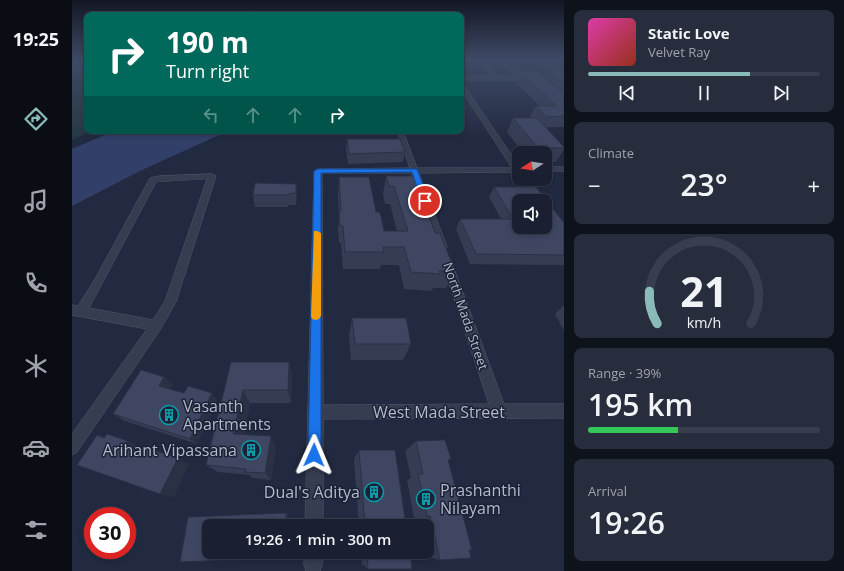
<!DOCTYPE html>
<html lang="en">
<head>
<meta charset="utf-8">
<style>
  body { margin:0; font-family:"Open Sans",sans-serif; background:#272d3d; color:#f1f3f6; height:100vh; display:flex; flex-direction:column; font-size:15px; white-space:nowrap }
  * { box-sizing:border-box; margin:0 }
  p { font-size:13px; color:#9fa3ab }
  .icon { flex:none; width:22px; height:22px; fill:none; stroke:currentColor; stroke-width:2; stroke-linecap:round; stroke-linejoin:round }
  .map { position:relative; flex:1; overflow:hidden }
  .side { display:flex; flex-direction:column; gap:10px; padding:10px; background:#0e121b; width:280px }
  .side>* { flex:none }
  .banner { position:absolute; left:12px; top:12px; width:380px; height:122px; border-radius:8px; box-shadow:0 2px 6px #0003,0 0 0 1px #383e4d; background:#00695c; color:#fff; overflow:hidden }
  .needle { width:26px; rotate:258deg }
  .buttons { position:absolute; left:440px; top:146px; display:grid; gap:8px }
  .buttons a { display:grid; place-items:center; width:40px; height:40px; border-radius:8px; background:#1a2031; box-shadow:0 2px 6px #0003,0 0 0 1px #383e4d; font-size:20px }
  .speed { position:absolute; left:12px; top:507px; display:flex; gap:8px; font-size:20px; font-weight:700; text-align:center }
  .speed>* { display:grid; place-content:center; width:52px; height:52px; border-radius:50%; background:#1a2031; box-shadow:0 2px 6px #0003,0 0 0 1px #383e4d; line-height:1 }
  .speed .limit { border:6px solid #d22; background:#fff; color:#111 }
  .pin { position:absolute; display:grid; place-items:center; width:34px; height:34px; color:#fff; margin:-17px; border:2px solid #fff; border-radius:50%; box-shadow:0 1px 4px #0007 }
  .me { position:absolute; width:44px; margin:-22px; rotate:1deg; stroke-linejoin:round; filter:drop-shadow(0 0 3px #0008) }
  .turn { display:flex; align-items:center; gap:14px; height:84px; padding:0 16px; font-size:18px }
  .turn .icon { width:52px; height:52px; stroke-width:2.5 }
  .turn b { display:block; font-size:28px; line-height:34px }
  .lanes { display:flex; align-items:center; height:38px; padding:0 16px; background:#0003; justify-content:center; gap:20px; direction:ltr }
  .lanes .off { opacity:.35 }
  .big { font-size:30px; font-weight:600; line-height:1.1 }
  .side .tile { flex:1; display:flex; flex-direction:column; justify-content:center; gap:6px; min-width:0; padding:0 14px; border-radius:8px; background:#272d3d }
  .side .dial { align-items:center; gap:0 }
  .dial svg { height:104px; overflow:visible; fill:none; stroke:#383e4d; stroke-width:7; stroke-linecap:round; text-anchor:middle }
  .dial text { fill:#f1f3f6; stroke:none }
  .song { display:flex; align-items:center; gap:12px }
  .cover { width:48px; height:48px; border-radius:6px; background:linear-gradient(135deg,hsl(320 70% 55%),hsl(10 70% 35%)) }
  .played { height:4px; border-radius:2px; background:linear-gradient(90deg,#8bbbb9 70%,#383e4d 70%) }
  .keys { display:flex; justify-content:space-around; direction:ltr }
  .heat { display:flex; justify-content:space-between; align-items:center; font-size:22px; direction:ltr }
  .charge { height:6px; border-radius:3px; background:linear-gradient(90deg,#34c759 39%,#383e4d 0) }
  .trip { position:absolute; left:130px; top:519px; width:232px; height:40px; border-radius:8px; background:#1a2031; box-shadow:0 2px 6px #0003,0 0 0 1px #383e4d; font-weight:600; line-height:40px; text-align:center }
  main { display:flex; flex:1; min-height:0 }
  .tabs { display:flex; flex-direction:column; width:72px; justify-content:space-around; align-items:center; background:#0a0d14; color:#9fa3ab }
  .tabs .icon { width:28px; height:28px }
  .tabs .selected { color:#8bbbb9 }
  .tabs b { font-size:18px; color:#f1f3f6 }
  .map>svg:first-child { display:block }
</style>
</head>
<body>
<main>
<nav class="tabs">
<b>19:25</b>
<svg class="icon selected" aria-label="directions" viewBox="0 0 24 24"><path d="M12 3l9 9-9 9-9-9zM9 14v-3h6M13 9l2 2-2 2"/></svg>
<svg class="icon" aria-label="music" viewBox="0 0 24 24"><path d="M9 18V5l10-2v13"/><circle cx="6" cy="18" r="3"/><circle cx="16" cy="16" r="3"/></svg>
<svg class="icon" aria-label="phone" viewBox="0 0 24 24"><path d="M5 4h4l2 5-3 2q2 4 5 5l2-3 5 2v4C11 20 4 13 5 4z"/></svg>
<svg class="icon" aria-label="climate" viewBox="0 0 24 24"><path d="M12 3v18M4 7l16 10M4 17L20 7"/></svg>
<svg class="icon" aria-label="car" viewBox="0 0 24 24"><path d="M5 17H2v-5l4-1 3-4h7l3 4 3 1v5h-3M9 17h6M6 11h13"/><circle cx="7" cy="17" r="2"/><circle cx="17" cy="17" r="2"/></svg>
<svg class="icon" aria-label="filters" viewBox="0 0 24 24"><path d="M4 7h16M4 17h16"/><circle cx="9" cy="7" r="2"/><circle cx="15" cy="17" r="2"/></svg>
</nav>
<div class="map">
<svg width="492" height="571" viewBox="0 0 492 571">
  <rect width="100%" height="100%" fill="#222a41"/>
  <path fill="#243942" d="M0,60H15V131H19L0,140Z"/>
  <path fill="#323f68" d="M42,131H156L70,170L0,206V149Z"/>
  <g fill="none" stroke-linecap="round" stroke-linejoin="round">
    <g stroke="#51586b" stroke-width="1">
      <path id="street" d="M406,60H411L424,76H442L427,60H432L448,76L457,75L460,77L447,80H389V76H419Z
        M465,60H470L492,75V78H489Z
        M389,83L391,84L447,166V174L443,172L347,173L375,247L374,250L370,251L365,247L339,173H250L251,405L417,404L370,263L371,260H379L380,263L432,404H492V418L251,419V526H233L242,171L246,169L338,168L325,131H331L345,168H440L389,89Z
        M473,167H492V171H473Z
        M140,174L144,176L104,302L88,330L5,452L0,455V434L75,329L0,315V305L6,306L23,279L78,178L87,176ZM135,179L93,301L81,320L17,308L84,182Z
        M448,179H456L472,201H464Z
        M233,552H251L250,565L248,571H234L232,565Z"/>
    </g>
    <use href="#street" fill="#363d51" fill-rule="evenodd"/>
  </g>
  <path fill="#353c54" d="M446,71L472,77L475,71H492V127H473L492,147V149L484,162H473V153H451L435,132L441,118H460L458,116L464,106H468L442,81Z
    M275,139L333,152L331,162L276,164L274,149Z
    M314,176L351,186L348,196L353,211L363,233L383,271L374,288H361L360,291L332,289L327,265H309L308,269H271L269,243H267L266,230L267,215L266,195L267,177L304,212L312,231H325L318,204H313L311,194Z
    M224,184L225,195L224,205H216V207H183L181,195Z
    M422,187L492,223V265L398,264L384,229L388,219H429L417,197Z
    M492,305V331L483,314Z
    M280,318L339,344L331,360H279L277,336Z
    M159,362H217L220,377L219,403H178L172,434L204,446L199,480L181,478L177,475L146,472L134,465Z
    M92,377L100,385L98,389L112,393L145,400L125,444L53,421L41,414Z
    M344,441L379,459L376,461L397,550L368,560L352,556L351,552H355V526H346L345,518H342L335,480L339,478L333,451Z
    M287,450L334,526H287L282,459Z
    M289,552H338L296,569L290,564Z"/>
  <path fill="#2b3145" d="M224,184L225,195L224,205Z
    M217,362L220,377L219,403L216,390Z
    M92,377L100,385L95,394L87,386Z
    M171,390L178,403L170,444L161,434Z
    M140,393L145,400L125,444L118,439Z
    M199,436L204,446L199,480L193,473Z
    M56,441L70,448L69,452L53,445Z
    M106,458L117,464L102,497L88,494Z
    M214,513L216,514V526H214Z
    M213,552H215V556L213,558Z"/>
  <path fill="#3e4662" stroke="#2b3145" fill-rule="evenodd" d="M446,71H464L492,93V116L475,117L464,106H485Z
    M475,71H492V85Z
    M441,118H465L492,147V148H466Z
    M275,139H328L333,152L277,154Z
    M314,176H347L351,186H345L353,211H355L363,233H368L383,271H367L368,274L339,272L332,247H311L312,252H273L271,226H268L267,212H269L267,177H297L304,212H307L309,216L312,231H336L322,186H317Z
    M183,183L224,184V193L215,194V195H181Z
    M422,187H464L492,223V255L404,254L388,219H441ZM447,201H473V227H447Z
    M280,318H334L339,344H283Z
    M159,362H217L216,390H171L161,434L199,436L193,473L173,472L174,469L134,465Z
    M69,370L92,377L87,386L112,393L116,386L140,393L118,439L41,414Z
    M35,434L56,441L53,445L71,451L75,448L106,458L88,494L5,465L25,435L32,438Z
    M373,440L379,459L376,460L400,550H397L399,558L368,560L358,516H355L346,474H351L344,441Z
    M287,450H323L334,526H293Z
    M214,513V526H137V552H213V558L108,562L116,517Z
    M295,552H338L340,569H296Z"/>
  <linearGradient id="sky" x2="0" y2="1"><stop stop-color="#131724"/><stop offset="0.43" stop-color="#3e4a65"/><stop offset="1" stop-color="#3e4a65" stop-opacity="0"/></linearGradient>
  <rect width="492" height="140" fill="url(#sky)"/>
  <path fill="#1a73e8" stroke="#114b97" d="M246,169H345L357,201L353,203L350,201L340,172L249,173V455L247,460L242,461L238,460L236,455L242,171Z"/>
  <path fill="#f59e0b" d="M242,231H245L249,233V316L247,319L244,320L240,319L239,316Z"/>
  <defs>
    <g id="building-ring" transform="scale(1)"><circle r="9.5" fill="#1b2236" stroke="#0f9aa8" stroke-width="1.5"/><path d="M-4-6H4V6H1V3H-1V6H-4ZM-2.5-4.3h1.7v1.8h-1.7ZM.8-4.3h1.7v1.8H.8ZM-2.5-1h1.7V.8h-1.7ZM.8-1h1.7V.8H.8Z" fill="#0f9aa8"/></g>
  </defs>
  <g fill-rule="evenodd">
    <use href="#building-ring" x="97" y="415"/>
    <use href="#building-ring" x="179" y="450"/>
    <use href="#building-ring" x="302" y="492"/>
    <use href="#building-ring" x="354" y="499"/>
  </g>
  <g text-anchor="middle" stroke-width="3" stroke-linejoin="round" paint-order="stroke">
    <g font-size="13" fill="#b3b8cb" stroke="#1b2236">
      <text transform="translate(394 316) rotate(71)" y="5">North Mada Street</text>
    </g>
    <g font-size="16" fill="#b3b8cb" stroke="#1b2236" text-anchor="start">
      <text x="111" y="412">Vasanth<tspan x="111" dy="18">Apartments</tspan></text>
      <text x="165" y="456" text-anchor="end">Arihant Vipassana</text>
      <text x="368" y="496">Prashanthi<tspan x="368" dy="18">Nilayam</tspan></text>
      <text x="288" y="498" text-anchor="end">Dual's Aditya</text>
    </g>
    <g font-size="16" fill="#b3b8cb" stroke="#1b2236">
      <text x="367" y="418">West Mada Street</text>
    </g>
  </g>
</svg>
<div class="buttons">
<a><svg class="needle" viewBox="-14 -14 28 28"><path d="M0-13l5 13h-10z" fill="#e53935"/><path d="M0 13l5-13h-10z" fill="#9fa3ab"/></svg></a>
<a><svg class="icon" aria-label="sound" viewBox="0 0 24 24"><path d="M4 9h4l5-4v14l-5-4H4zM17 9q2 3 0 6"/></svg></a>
</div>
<div class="speed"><div class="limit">30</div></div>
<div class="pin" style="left:353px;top:201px;background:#d93025"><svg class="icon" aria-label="arrive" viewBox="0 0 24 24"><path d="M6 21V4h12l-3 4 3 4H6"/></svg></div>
<svg class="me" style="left:242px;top:455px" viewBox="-20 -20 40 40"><path d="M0-17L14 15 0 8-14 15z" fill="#1a73e8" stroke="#fff" stroke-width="4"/></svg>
<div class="trip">19:26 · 1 min · 300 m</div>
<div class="banner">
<div class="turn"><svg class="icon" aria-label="right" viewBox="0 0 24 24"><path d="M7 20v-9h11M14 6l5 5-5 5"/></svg><div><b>190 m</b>Turn right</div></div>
<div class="lanes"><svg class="icon off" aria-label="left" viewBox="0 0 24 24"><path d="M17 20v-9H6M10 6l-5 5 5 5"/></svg><svg class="icon off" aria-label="ahead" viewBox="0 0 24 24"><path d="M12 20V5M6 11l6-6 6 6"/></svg><svg class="icon off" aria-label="ahead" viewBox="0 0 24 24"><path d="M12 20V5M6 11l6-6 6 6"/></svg><svg class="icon" aria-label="right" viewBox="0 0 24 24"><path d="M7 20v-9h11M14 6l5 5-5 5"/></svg></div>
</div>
</div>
<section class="side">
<div class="tile">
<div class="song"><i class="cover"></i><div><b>Static Love</b><p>Velvet Ray</p></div></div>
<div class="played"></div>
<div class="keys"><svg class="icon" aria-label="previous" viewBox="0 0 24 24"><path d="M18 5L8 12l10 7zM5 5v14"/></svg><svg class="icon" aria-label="pause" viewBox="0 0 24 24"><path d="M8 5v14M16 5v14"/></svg><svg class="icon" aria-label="next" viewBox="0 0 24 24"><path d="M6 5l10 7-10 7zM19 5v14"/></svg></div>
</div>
<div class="tile"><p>Climate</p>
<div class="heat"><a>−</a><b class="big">23°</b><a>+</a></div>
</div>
<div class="tile dial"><svg viewBox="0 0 100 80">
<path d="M14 69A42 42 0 1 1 86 69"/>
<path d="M14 69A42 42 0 0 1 8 44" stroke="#8bbbb9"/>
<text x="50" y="56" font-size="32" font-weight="700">21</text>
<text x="50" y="72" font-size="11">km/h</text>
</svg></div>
<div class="tile"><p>Range · 39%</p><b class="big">195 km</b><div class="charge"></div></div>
<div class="tile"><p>Arrival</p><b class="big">19:26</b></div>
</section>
</main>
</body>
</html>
